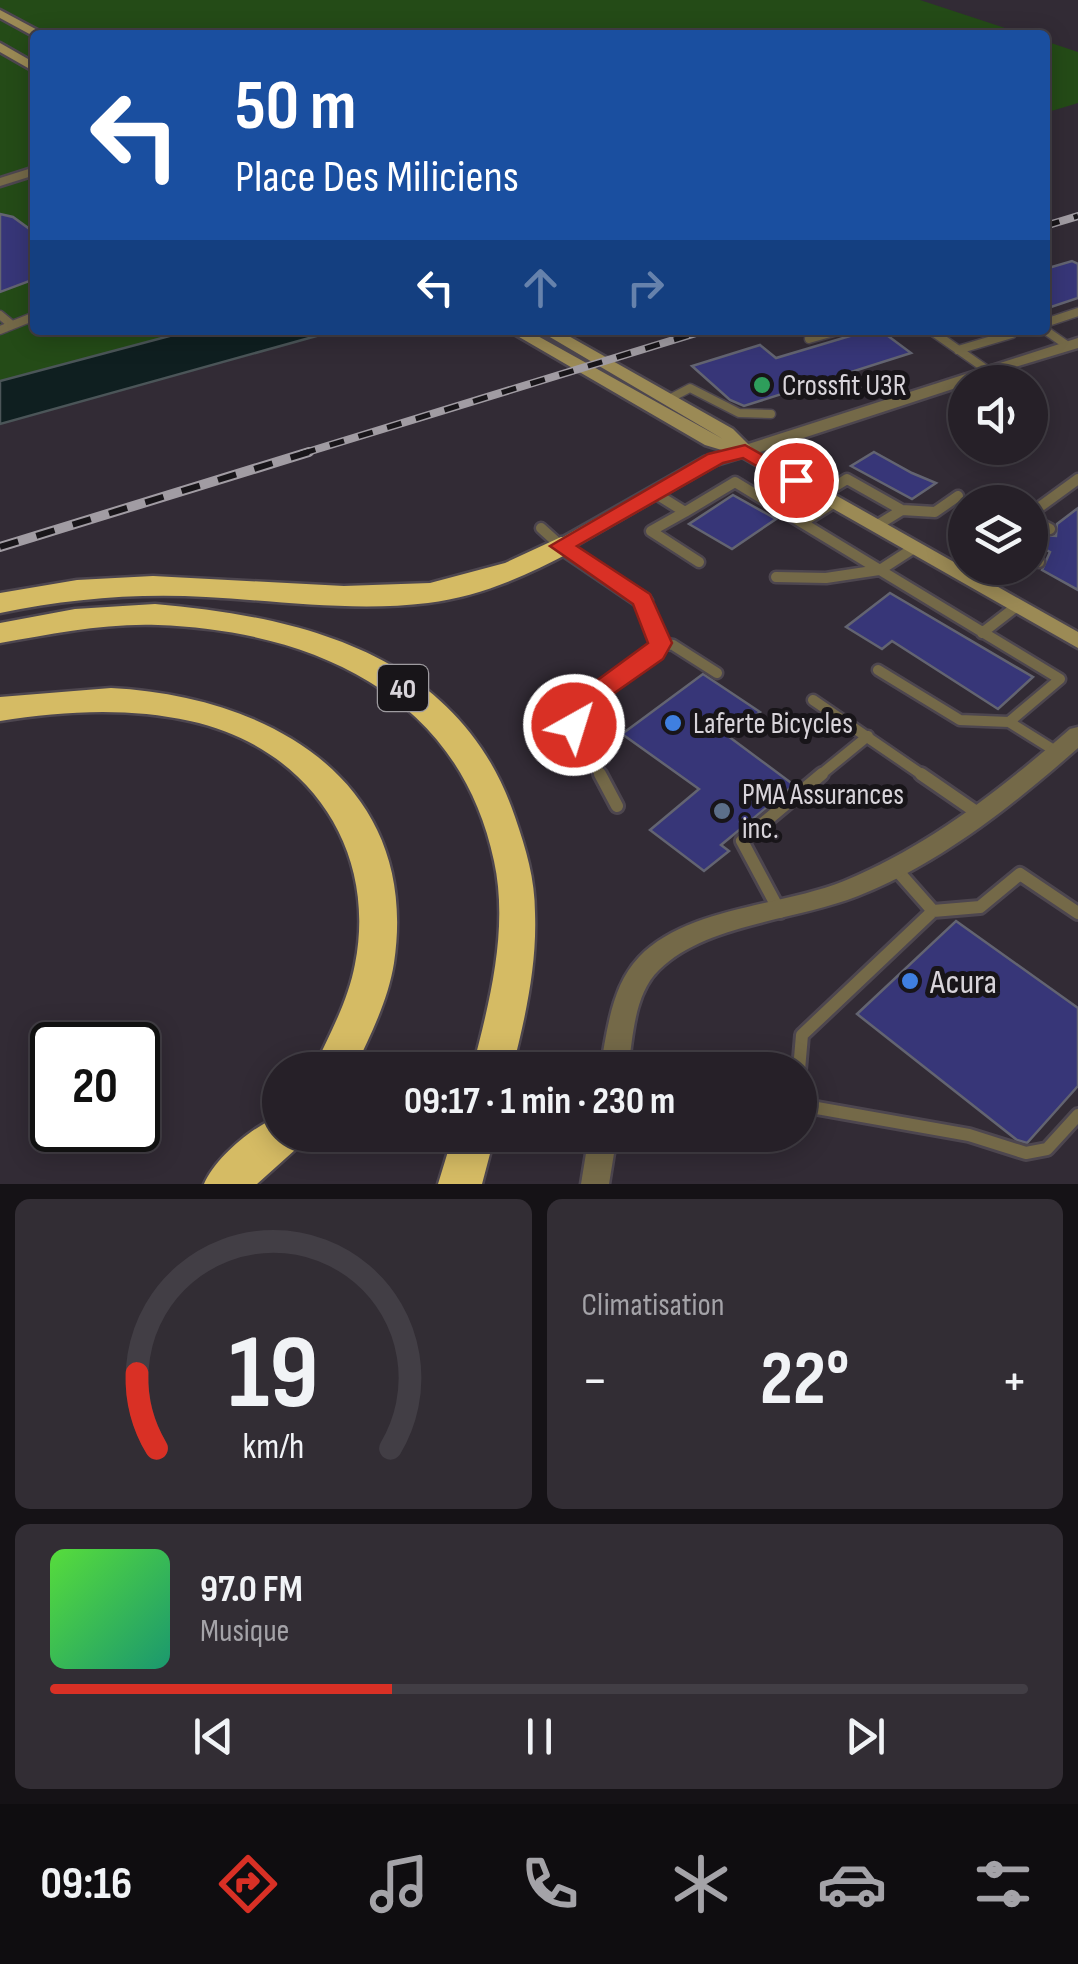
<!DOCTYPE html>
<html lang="fr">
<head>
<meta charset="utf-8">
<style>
  body { margin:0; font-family:"Sofia Sans Condensed",sans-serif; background:#322d34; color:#f1f3f6; height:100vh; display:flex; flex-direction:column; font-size:38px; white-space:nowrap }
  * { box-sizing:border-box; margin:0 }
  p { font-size:32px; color:#a4a3a8 }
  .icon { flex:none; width:55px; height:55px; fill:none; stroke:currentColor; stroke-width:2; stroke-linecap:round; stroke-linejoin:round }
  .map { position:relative; height:1184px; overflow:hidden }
  .drawer { display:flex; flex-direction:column; gap:15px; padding:15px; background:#151216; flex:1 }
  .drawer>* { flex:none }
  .hud { position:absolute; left:30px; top:30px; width:1020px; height:305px; border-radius:10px; box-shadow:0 5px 25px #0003,0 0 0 2px #423e45; background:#1a4fa0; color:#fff; overflow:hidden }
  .tools { position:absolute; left:948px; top:365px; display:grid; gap:20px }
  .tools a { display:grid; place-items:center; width:100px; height:100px; border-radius:50%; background:#262028; box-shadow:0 5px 25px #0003,0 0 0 2px #423e45; font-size:50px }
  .speed { position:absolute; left:30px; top:1022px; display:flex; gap:20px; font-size:50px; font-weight:700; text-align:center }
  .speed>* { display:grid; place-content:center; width:130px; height:130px; border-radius:50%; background:#262028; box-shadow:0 5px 25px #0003,0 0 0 2px #423e45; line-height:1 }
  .speed .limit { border:5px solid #111; border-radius:15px; background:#fff; color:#111 }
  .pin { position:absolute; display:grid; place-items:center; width:85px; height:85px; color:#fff; margin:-42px; border:5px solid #fff; border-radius:50%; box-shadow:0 2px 10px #0007 }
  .me { position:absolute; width:110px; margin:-55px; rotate:39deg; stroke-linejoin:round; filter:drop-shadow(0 0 8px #0008) }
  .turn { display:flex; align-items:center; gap:35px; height:210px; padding:0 40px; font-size:45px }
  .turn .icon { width:130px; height:130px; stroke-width:2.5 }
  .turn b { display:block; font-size:70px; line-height:85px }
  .lanes { display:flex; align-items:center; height:95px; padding:0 40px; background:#0003; justify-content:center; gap:50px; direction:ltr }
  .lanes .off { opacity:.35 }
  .big { font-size:75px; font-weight:700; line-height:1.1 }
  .drawer .card { flex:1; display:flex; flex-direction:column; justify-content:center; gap:15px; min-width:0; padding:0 35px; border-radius:15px; background:#322d34 }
  .drawer .dial { align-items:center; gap:0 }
  .dial svg { height:260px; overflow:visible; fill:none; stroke:#423e45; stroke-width:7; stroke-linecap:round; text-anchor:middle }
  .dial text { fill:#f1f3f6; stroke:none }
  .song { display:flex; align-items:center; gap:30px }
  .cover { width:120px; height:120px; border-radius:15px; background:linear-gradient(135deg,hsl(110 70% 55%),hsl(160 70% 35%)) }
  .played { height:10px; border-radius:5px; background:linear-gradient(90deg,#d93025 35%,#423e45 35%) }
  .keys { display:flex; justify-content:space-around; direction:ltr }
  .heat { display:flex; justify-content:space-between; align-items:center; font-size:55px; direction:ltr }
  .drawer .tiles { flex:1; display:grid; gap:15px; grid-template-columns:1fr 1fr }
  .card:last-child { grid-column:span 2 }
  .trip { position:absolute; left:262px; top:1052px; width:555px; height:100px; border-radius:50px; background:#262028; box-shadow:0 5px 25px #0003,0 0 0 2px #423e45; font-weight:700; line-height:100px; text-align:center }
  .dock { display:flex; height:160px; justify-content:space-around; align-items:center; background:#0f0d10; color:#a4a3a8 }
  .dock .icon { width:70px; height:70px }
  .dock .on { color:#d93025 }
  .dock b { font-size:45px; color:#f1f3f6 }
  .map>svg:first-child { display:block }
</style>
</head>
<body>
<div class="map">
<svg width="1078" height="1184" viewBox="0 0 1078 1184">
  <rect width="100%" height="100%" fill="#322b35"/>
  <path fill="#244b17" d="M0,0H920L1026,35H35V330H308L0,422Z
    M1045,41L1078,52V103L1045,113Z"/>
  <path fill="#0f1f20" stroke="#4b5558" stroke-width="2.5" d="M192,330H338L0,424V381Z"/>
  <path fill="#373678" stroke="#636471" stroke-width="2.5" d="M0,214L13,217L35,233V279L0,292Z
    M1072,261L1078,264V298L1045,309V269Z
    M870,330H880L911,353L744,406L730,400L692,366L760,345L776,358Z
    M874,452L912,473L936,483L912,499L851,466Z
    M733,495L776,519L732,549L689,524Z
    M1078,508V590L1042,570L1050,552L1032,542L1042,535L1056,536L1057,524Z
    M890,593L1033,677L998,709L892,641L882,649L846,627Z
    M703,674L760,712L728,736L794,785L721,845L729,851L704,871L650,830L699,789L622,734Z
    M956,921L1078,1008V1086L1027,1143L1017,1140L857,1014Z"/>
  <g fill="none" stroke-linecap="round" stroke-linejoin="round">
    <g stroke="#4d464f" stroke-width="11">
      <path id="lane-far2" d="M0,315L12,325
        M1045,323L1078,312
        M0,330L35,316
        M930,330L990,372
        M1045,330L1068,346
        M809,339L841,330
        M958,350L1012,334
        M669,399L690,388L739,413L771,414"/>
    </g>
    <g stroke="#4d464f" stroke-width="15">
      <path id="lane-far1" d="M653,492L685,512L735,482L880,570
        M821,495L847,479L902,510L876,526
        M765,500L796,480
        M902,510L935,512L958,496
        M685,512L651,531L699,562
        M1030,514L1078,479
        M1030,519L1050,529
        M803,522L835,502
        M541,528L561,546
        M914,548L880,570L1060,679L1009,722L1057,752
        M1030,557L1039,562
        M776,577L826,578L879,570
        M982,633L1017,606
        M660,643L673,645L717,673
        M878,670L960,720L1009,722
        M813,700L924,776
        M601,776C591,757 567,728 577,707L658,650L659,639L642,600
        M819,776L868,736"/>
    </g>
    <g stroke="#4d464f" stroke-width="18">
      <path id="lane" d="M600,774L617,806
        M921,774L982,816
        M933,911L980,907L1020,874L1078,913
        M780,912L742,841L822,774
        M799,1070L802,1035L933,911L895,868
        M800,1105L969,1135L1026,1153L1047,1149L1078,1115"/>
    </g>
    <g stroke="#4d464f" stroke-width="5">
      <path id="street" d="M35,167V175L0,186V178Z
        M1078,338V348L965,382V385L751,455L745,456L736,451L739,447Z
        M561,540L649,595L652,600L649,605H635L554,550L551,546L554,542Z
        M1078,727V748C1012,806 941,863 858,896C798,920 705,924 659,970C634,994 633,1037 628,1070H600C607,1032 611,986 639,957C687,907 783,906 844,881C929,846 1001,789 1070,729Z
        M589,1135H617L609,1184H581Z"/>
    </g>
    <g stroke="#4d464f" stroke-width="5">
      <path id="secondary" d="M0,10L43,33L45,35L35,37L0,18Z
        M0,43L35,63V72L0,52Z
        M507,330H527L723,439L538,330H558L733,429L752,448L1078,632V648L742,457L716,465L568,550H554L551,546L554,542L704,457L725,451L705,445Z"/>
    </g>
    <g stroke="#4d464f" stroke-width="5">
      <path id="highway" d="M561,537L571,540L575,546L571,552C526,576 479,597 428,603C354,612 279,601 206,597C136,593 68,599 0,613V593L77,580L153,576L344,586L430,583L505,563Z
        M155,604C307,617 461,656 515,817C526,849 535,879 535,913C537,966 525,1019 512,1070H472C489,1004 509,930 494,861C459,695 314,631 158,625C105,623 52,634 0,643V623L75,609Z
        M111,688C269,696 421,781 394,963C388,1001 370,1036 354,1070H313C329,1035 348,1002 355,964C378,847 306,746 190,721C127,707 63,711 0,721V697Z
        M280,1116V1135H302L296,1149L257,1184H204C216,1157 253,1126 280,1116Z
        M453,1135H495L482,1184H438Z"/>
    </g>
    <use href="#lane-far2" stroke="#746948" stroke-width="8"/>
    <use href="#lane-far1" stroke="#746948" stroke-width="10"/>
    <use href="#lane" stroke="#746948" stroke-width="12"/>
    <use href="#street" fill="#746948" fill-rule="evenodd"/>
    <use href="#secondary" fill="#9b8a55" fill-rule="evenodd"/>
    <use href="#highway" fill="#d5bb64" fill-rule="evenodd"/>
    <g stroke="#a19ca3" stroke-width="8">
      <path id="rail-far1" d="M1045,226L1078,216
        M301,454L706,330"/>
    </g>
    <g stroke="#a19ca3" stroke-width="10">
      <path id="rail" d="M0,547L309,452"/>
    </g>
    <use href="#rail-far1" stroke="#181519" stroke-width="5" stroke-dasharray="15" stroke-linecap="butt"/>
    <use href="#rail" stroke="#181519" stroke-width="6" stroke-dasharray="19" stroke-linecap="butt"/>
  </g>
  <path fill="#d93025" stroke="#8d1f18" stroke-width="2.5" d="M745,445L807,480L796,487L789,485L743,458L723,463L577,546L650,594L672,643L663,659L586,713L583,731H565L560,714L569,701L648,643L633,604L550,546L708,454Z"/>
  <circle fill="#2e9e5b" stroke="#181519" stroke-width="4" cx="762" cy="385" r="10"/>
  <g fill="#3f7fe0" stroke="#181519" stroke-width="4">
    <circle cx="673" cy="723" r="10"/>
    <circle cx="910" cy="981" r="10"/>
  </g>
  <circle fill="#5c6f8a" stroke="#181519" stroke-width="4" cx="722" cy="811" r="10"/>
  <g text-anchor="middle" stroke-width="10" stroke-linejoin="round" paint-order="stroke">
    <rect fill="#181519" stroke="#9e9ba0" stroke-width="2.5" x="378" y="665" width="50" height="46" rx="8"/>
    <g font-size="28" font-weight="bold" fill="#d8d4da">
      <text x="403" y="698">40</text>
    </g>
    <g font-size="30" fill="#d8d4da" stroke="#181519" text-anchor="start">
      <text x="782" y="395">Crossfit U3R</text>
      <text x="693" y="733">Laferte Bicycles</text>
      <text x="742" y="804">PMA Assurances<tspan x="742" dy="34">inc.</tspan></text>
    </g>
    <g font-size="35" fill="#d8d4da" stroke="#181519" text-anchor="start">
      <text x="930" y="993">Acura</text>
    </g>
  </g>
</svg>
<div class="tools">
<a><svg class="icon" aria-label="sound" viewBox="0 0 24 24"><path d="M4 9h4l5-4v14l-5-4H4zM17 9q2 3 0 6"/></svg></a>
<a><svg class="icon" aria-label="layers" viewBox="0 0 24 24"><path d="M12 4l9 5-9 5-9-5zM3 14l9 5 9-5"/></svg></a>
</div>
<div class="speed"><div class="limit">20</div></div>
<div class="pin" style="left:796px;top:480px;background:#d93025"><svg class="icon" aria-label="arrive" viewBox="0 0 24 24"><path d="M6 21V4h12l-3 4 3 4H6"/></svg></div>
<svg class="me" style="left:574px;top:725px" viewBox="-20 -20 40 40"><circle r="17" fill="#d93025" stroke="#fff" stroke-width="3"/><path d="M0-11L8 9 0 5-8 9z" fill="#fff"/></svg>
<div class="trip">09:17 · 1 min · 230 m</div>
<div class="hud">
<div class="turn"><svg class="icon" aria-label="left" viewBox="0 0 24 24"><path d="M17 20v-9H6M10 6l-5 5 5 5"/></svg><div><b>50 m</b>Place Des Miliciens</div></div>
<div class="lanes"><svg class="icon" aria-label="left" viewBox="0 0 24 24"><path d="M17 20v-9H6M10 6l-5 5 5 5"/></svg><svg class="icon off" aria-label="ahead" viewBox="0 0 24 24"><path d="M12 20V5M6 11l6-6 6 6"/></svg><svg class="icon off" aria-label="right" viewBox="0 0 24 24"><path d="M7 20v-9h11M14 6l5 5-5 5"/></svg></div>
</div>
</div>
<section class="drawer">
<div class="tiles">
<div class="card dial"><svg viewBox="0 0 100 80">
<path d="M14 69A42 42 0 1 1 86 69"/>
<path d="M14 69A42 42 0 0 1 8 46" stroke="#d93025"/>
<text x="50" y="56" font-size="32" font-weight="700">19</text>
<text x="50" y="72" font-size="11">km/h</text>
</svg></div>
<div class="card"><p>Climatisation</p>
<div class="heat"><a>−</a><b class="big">22°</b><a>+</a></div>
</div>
<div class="card">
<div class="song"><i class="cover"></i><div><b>97.0 FM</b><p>Musique</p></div></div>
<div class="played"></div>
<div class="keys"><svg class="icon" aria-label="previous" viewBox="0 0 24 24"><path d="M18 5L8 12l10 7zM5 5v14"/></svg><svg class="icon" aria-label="pause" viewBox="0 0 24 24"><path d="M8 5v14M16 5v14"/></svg><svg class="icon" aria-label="next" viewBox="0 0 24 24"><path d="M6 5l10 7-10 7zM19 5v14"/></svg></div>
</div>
</div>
</section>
<nav class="dock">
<b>09:16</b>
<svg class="icon on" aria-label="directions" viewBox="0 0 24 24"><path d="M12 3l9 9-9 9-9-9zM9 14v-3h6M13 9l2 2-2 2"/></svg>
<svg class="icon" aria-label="music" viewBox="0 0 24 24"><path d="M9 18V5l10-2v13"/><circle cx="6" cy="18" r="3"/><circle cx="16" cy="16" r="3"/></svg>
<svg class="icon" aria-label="phone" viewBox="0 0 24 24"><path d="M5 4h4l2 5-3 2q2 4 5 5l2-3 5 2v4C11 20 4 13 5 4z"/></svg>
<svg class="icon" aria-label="climate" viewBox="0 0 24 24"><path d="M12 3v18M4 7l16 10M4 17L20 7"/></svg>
<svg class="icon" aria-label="car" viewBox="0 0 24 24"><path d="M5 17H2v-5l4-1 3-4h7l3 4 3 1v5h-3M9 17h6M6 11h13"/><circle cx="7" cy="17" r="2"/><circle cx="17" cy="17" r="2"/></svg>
<svg class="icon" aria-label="filters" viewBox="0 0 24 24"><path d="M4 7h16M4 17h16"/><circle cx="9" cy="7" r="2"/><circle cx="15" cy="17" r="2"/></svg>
</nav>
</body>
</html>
